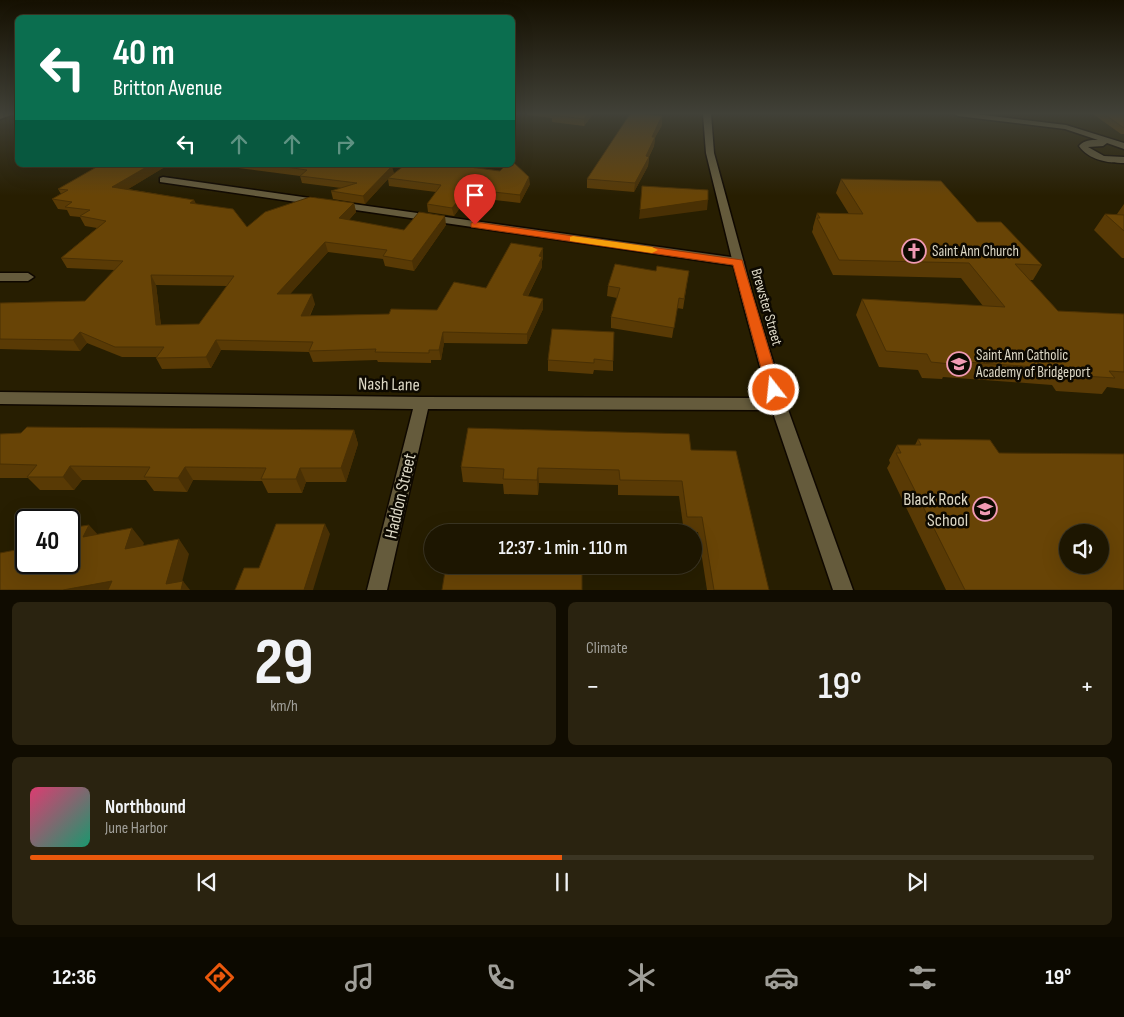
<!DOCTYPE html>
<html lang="en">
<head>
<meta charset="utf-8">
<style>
  body { margin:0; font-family:"Sofia Sans Condensed",sans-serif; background:#2a2310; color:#f1f3f6; height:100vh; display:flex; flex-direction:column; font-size:19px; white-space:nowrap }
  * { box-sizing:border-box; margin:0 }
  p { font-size:16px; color:#a09f99 }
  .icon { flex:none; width:28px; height:28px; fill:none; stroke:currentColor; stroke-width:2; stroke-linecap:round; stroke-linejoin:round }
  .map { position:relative; height:590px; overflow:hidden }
  .drawer { display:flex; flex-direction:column; gap:12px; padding:12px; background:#100c01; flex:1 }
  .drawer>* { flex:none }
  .hud { position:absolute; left:15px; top:15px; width:500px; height:152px; border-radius:8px; box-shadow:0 5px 20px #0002,0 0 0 1px #3b3523; background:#0b6e4f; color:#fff; overflow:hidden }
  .fabs { position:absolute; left:1059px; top:524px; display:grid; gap:10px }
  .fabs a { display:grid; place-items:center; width:50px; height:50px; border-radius:50%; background:#1d1601; box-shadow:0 5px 20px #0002,0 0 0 1px #3b3523; font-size:25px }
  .speed { position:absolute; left:15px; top:509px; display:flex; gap:10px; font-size:25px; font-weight:700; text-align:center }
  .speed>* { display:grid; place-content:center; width:65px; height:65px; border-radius:50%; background:#1d1601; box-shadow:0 5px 20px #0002,0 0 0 1px #3b3523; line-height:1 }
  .speed .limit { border:2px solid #111; border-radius:8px; background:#fff; color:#111 }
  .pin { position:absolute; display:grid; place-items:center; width:42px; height:42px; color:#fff; margin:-51px -21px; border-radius:50% 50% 50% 0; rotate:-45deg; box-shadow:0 0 5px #0007 }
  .pin .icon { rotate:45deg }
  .me { position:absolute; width:55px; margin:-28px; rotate:344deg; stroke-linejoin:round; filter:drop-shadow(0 0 4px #0008) }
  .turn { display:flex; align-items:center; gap:18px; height:105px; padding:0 15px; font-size:22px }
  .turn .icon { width:65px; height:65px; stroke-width:2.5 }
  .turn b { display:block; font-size:35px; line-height:42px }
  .lanes { display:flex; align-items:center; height:48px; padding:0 15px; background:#0003; justify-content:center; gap:25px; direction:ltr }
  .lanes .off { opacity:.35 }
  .big { font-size:38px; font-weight:600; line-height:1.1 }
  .drawer .tile { flex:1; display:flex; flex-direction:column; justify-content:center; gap:8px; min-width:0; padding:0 18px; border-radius:8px; background:#2a2310 }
  .drawer .dial { align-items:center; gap:0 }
  .dial b { font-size:65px; line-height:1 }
  .song { display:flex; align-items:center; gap:15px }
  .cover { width:60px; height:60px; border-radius:8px; background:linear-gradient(135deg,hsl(340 70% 55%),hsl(160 70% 35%)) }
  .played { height:5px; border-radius:2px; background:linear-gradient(90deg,#ea580c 50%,#3b3523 50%) }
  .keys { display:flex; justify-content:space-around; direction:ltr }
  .heat { display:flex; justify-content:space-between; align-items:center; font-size:28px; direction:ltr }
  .drawer .tiles { flex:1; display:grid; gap:12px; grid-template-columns:1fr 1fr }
  .tile:last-child { grid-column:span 2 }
  .trip { position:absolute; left:424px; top:524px; width:278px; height:50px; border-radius:25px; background:#1d1601; box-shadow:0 5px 20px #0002,0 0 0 1px #3b3523; font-weight:600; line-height:50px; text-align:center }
  .tab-bar { display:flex; height:80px; justify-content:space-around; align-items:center; background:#0c0900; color:#a09f99 }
  .tab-bar .icon { width:35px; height:35px }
  .tab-bar .active { color:#ea580c }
  .tab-bar b { font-size:22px; color:#f1f3f6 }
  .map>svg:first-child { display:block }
</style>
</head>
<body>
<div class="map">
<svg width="1124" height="590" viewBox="0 0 1124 590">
  <rect width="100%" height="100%" fill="#271e01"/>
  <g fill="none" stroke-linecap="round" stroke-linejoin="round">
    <g stroke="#0f0800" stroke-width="3">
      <path id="service" d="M954,114H976L1066,125L1124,143V149L1107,143L1103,146L1088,147L1104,156L1124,157V163C1107,163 1089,160 1079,146C1084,140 1091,140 1098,140L1065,129L958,116Z
        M0,273H28L34,277L28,281H0Z"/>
    </g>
    <g stroke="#0f0800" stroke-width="3">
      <path id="minor" d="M163,177L317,199L322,202L317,205L160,182V178Z
        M339,202L738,258L744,262L738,266L335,207L334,205Z
        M0,392L422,397L778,398L783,400L786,404L783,408L778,410L428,409L387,590H367L413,409L0,404Z"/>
    </g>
    <g stroke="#0f0800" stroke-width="3">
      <path id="tertiary" d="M0,114H14L0,119Z
        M703,114H711L714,153L753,296L786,404L853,590H833L770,404L741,296L706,153Z"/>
    </g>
    <use href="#service" fill="#655b3c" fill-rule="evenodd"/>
    <use href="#minor" fill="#655b3c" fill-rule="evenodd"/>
    <use href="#tertiary" fill="#655b3c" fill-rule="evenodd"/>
  </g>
  <path fill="#593a05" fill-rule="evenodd" d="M520,114H593L584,126L552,122V118Z
    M1093,114H1124V134H1121Z
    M662,125L655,137L654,146L649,157L648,166L634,192L587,188V179Z
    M100,165H168L128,189L194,200L196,204L247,227L354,203L356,212L349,220L404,230L446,225L414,271L385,266L383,259L328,252L290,294L315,304L310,316L389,314L437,310L486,288L543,248V258L542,261V267L528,296L543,299V309L527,344L444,343L441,360H431V363L378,362L377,360L313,362L309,352L221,350L211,368L162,369L156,358L157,357H122L87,343L80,351L0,349V303L85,301L114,270L67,268L61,258L97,228L85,226L80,217L70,216L67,210L58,209L52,199L61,194L58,189ZM156,285L227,286L199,324L161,325Z
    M222,165H384L394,173L530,184L520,203L468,197L454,216L428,212L427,204L436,192L389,186L388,179L365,204L333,199L331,191L341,188L302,183L300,176L223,166Z
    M841,179L977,222L1042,265L1033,280H1030L1058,311L1124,314V389L1107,387L1102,394L1056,391L1052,385L943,377L942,379L922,378L918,370L879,367L856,315L862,299L983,306L961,278L833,275L812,232L813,229V227L817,213L849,214L836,193Z
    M1124,204V258H1122L1094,230L1105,214H1117Z
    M656,271H689L683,309L677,308L672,338L611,328V317L617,298L607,296L608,286Z
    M552,329L613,361V371L594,370L593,374L548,371V360Z
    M354,430L358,444L346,482H306L302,493H268L262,481L193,480L187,492L154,491L146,480H82L74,490H40L28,478H0V434Z
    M918,439L999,453L1124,590H946L887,468L890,463L889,460L897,445H915Z
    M691,450L769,590H707L698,532H684L679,496L618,495V485L539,483L538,495L504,494L503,484L463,482L461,467Z"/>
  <path fill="#493004" d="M588,114H593L584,126V119Z
    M662,116V125L651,145L652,137Z
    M655,137L654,146L646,162L649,157L648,166L634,192L635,183L646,156Z
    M150,165H168L117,196L112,187Z
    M392,166L394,173L388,178V179L365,204L363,196Z
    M529,177L530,184L520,203V195Z
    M468,189V197L454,216L452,208Z
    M194,200L198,209L190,203Z
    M708,200L707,210L639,219L640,210Z
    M354,203L356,212L341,228L339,218Z
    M445,216L446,225L414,271L412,261Z
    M325,242L328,252L281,304L277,294Z
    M543,248V258L542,261V267L523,305V295Z
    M151,275L156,285L162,335L156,325Z
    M312,294L315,304L304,326L301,316Z
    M543,299V309L527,344V334Z
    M80,332L87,343L80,351L73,340Z
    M443,332L444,343L441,360L439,350Z
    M216,340L221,350L211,368L206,357Z
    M354,430L358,444L346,482L341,468Z
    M70,466L82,480L74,490L63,477Z
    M185,467L193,480L187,492L178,478Z
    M300,468L306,482L302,493L296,479Z
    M538,468L539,483L538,495L537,480Z
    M325,524L330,534L313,590H304Z
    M89,525L102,539L83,537Z
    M132,528L144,543L137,564L125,549Z
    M179,539L189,554L180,590L166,584Z
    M112,581L120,590H63Z
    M183,581L190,590H181Z"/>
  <path fill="#684406" stroke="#493004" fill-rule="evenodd" d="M553,114H588L584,119L552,115Z
    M630,114H643L662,116L652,137H655L646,156L649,157L635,183L587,179Z
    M1104,114H1124V128Z
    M512,161L529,177L520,195L468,189L452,208L427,204L441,185L388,178L405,165H454L500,171L506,165H512Z
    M100,165H150L112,187L194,200L190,203L233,209L247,227L265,212L310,197L354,203L339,218L404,230L419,212L445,216L412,261L383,256L387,250L325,242L277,294H312L301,316L389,314L391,309L437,310L454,282L486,288L511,243L543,248L539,256L542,257L523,295L543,299L527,334L443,332L439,350H429V353L375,352L376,349L309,351L313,342L216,340L206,357L156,358L164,347H115L80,332L73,340L0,339V303L85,301L123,261L61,258L106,221L80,216L90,210L65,207L72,202L52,199L68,190L58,189ZM151,275L234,276L199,324L156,325Z
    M271,165H384L392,166L363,196L331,191L357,183L300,176L307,170Z
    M841,179L941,181L977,222H1001L1042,265L1015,264L1058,311L1124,314V372L1109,371L1115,378L1068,375L1063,369L952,361L951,364L931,362L927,354L886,351L862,299L1005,307L969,263L839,260L817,218H820L817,213L863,214Z
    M642,186L708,190V200L640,210Z
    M1105,214L1124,215V231Z
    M615,264L656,271L657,266L689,271L684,299L679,298L674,328L611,317L620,288L608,286Z
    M552,329L614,332L613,361L594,359V363L548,360Z
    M27,427L354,430L341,468H300L296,479H261L266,468L185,467L178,478L144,477L150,467L70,466L63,477H27L37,465L0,464V434L21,433Z
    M468,428L689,434L691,450L736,451L769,590H714L702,517H687L682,481L620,480L619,470L538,468L537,480L503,479L504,469L461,467Z
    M918,439L990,440L999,453L1124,454V590H965L896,453H901L897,445H921ZM1068,532H1100V565H1068Z
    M276,524H325L304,590H235L244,568H259Z
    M89,525L83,537L132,528L125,549L179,539L166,584L183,581L181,590H108L112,581L63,590H0V553L26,548V562H69V528Z
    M536,526L535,532H498L499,527Z
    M446,565H582V590H442Z"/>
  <linearGradient id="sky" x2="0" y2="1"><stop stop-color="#151001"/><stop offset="0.58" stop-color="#414138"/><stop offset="1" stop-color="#414138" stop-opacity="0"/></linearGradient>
  <rect width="1124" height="196" fill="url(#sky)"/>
  <path fill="#ea580c" stroke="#983908" d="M475,222L742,260L781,390L779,394H769L767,390L733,265L471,227V223Z"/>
  <path fill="#f59e0b" d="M573,236L652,247L658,250L652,253L570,241V237Z"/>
  <defs>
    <g id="church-ring" transform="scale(1.25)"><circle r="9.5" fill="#0d0901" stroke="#f19ab3" stroke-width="1.5"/><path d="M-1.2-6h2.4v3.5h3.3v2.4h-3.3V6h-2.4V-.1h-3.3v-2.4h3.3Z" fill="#f19ab3"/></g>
    <g id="school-ring" transform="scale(1.25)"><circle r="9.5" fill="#0d0901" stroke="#f19ab3" stroke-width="1.5"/><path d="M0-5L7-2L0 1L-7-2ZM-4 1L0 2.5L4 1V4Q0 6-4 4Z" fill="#f19ab3"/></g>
  </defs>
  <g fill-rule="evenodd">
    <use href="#church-ring" x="914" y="251"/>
    <use href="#school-ring" x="959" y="364"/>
    <use href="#school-ring" x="985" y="509"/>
  </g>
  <g text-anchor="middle" stroke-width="5" stroke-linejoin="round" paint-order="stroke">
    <g font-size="15" fill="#ddd8c6" stroke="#0d0901" text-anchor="start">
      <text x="932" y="256">Saint Ann Church</text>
      <text x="976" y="360">Saint Ann Catholic<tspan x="976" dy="17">Academy of Bridgeport</tspan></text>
    </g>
    <g font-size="15" fill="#ddd8c6" stroke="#0d0901">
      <text transform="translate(767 307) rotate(74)" y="5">Brewster Street</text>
    </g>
    <g font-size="18" fill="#ddd8c6" stroke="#0d0901">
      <text transform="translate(389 384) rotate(1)" y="6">Nash Lane</text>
      <text transform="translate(400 496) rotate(-77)" y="6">Haddon Street</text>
    </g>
    <g font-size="18" fill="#ddd8c6" stroke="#0d0901" text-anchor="end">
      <text x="968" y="505">Black Rock<tspan x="968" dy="21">School</tspan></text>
    </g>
  </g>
</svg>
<div class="fabs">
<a><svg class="icon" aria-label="sound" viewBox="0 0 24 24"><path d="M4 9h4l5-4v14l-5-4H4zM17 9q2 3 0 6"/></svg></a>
</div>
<div class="speed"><div class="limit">40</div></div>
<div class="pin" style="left:475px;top:225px;background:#d93025"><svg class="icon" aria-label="arrive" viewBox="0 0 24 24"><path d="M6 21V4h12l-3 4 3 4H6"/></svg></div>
<svg class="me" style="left:774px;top:390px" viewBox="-20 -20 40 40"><circle r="17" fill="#ea580c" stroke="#fff" stroke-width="3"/><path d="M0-11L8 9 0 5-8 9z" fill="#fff"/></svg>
<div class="trip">12:37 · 1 min · 110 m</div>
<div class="hud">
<div class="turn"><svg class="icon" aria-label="left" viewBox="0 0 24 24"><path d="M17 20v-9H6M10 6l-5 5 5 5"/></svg><div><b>40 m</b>Britton Avenue</div></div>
<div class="lanes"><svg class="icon" aria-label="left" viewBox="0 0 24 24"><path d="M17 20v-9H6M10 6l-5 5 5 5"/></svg><svg class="icon off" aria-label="ahead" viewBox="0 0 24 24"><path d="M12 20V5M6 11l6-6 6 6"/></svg><svg class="icon off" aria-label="ahead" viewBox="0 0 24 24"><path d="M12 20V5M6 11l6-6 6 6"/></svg><svg class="icon off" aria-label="right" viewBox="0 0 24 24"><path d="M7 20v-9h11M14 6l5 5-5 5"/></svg></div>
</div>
</div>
<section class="drawer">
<div class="tiles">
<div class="tile dial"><b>29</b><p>km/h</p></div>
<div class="tile"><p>Climate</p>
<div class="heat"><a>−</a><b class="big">19°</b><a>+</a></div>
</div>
<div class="tile">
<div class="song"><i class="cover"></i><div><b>Northbound</b><p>June Harbor</p></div></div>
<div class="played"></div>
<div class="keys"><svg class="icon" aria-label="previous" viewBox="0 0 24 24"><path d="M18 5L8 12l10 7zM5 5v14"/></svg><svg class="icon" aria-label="pause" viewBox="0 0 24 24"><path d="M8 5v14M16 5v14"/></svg><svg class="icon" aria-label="next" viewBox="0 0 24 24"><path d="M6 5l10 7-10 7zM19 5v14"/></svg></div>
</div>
</div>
</section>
<nav class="tab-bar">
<b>12:36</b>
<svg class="icon active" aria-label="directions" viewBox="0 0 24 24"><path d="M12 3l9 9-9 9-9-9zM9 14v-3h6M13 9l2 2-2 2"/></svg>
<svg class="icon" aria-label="music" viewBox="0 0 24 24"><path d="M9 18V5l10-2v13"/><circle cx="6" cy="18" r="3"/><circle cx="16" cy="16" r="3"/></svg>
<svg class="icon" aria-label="phone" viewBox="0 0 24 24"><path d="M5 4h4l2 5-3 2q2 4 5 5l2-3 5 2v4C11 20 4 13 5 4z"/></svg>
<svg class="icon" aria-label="climate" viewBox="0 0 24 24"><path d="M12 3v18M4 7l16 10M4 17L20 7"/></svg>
<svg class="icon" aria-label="car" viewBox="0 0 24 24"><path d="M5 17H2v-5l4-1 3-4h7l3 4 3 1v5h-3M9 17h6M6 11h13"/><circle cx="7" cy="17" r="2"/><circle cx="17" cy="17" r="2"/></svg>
<svg class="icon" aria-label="filters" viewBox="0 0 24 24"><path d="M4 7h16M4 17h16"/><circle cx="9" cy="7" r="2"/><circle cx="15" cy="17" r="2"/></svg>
<b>19°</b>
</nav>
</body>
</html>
